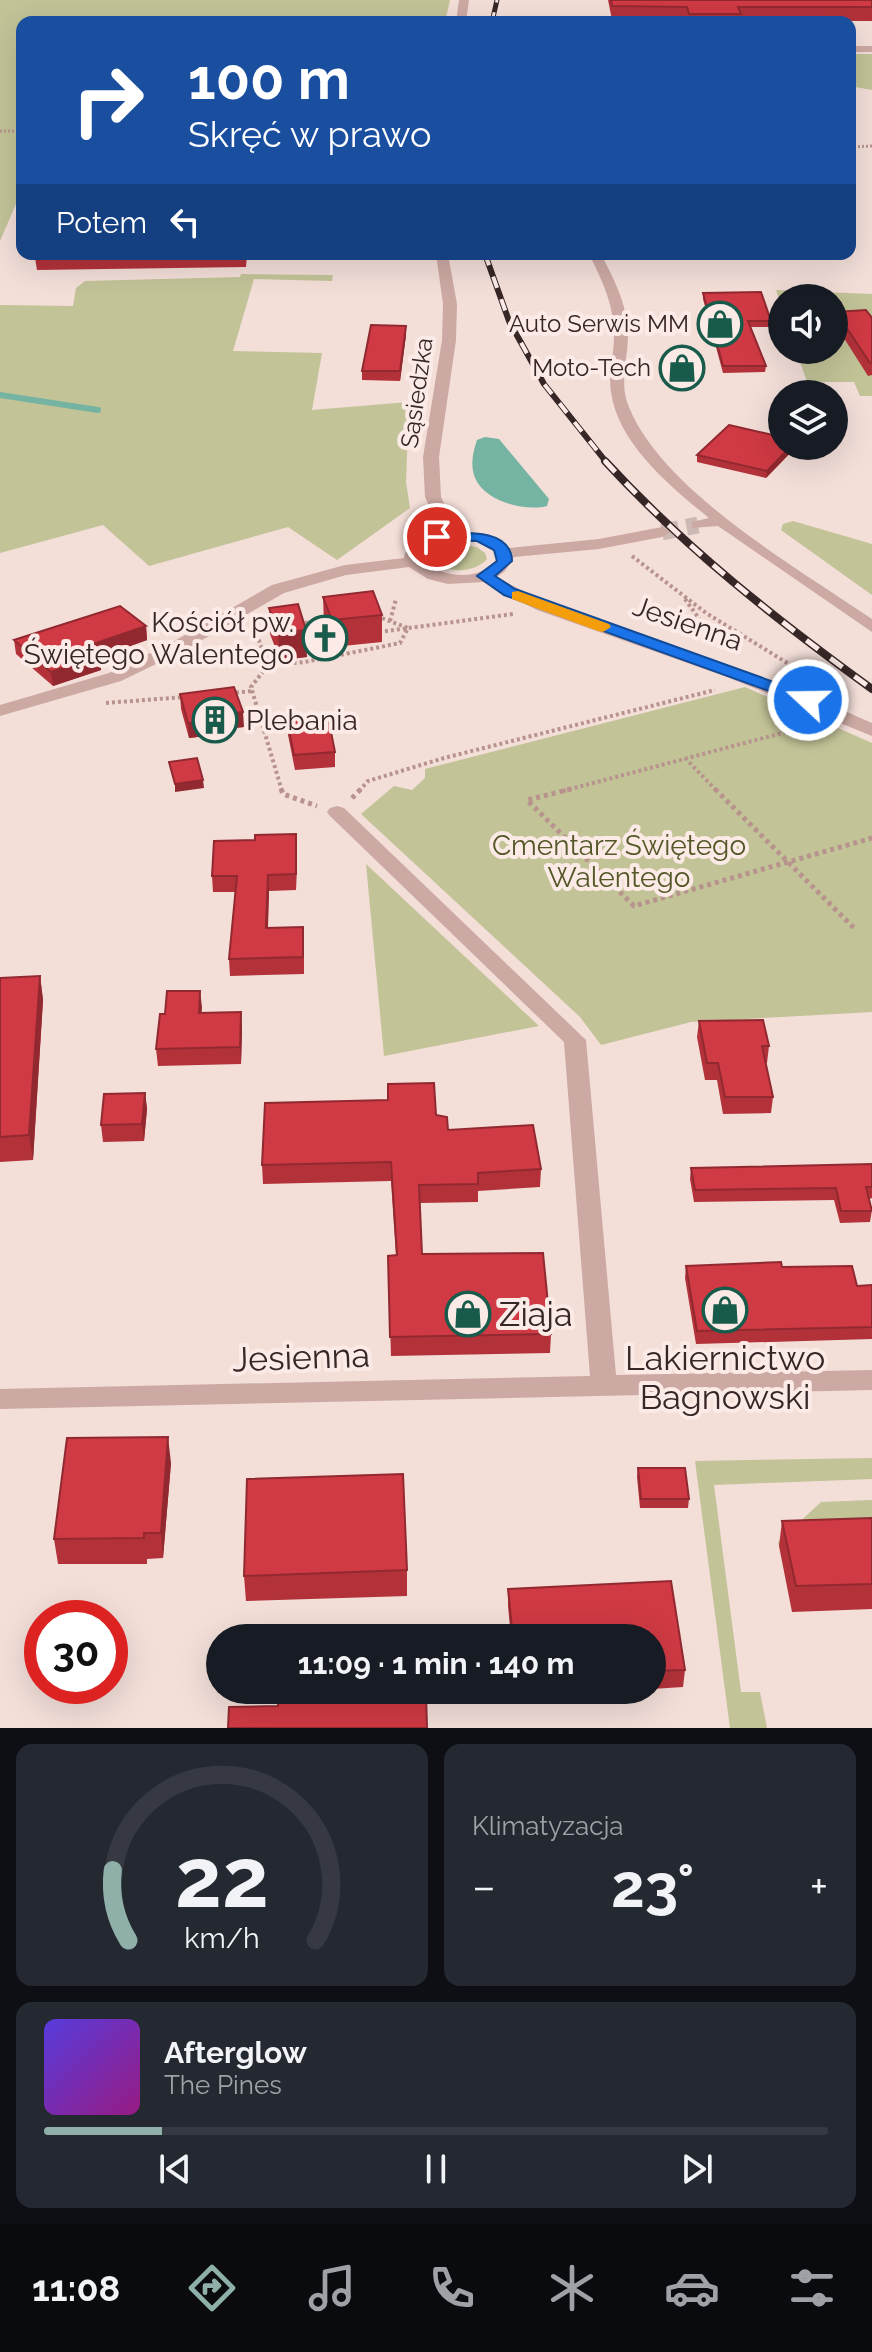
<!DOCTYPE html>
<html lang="pl">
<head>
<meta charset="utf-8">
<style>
  body { margin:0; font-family:Raleway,sans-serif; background:#242831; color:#f1f3f6; height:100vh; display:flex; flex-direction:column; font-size:30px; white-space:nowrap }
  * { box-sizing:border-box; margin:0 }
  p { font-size:26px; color:#9ea1a6 }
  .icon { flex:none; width:44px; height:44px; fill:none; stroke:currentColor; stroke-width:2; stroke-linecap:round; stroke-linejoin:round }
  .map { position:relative; height:1728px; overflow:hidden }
  .drawer { display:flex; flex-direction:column; gap:16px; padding:16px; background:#0d0f14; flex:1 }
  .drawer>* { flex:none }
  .banner { position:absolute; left:16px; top:16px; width:840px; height:244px; border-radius:16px; box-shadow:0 8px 32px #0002; background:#1a4fa0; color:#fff; overflow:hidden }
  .controls { position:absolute; left:768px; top:284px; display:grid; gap:16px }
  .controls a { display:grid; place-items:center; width:80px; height:80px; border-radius:50%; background:#171b24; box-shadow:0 8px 32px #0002; font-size:40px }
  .speed { position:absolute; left:24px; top:1600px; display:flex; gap:16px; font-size:40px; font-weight:700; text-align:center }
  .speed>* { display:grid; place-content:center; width:104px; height:104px; border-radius:50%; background:#171b24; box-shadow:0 8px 32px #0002; line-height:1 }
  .speed .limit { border:12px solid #d22; background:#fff; color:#111 }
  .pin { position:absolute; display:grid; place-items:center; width:68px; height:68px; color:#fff; margin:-34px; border:4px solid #fff; border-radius:50%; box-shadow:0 2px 8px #0007 }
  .me { position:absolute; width:88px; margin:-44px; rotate:291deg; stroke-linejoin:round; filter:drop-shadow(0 0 6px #0008) }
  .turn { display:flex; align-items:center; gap:28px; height:168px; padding:0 40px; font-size:36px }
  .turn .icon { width:104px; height:104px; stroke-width:2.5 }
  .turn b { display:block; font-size:56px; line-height:68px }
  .then { display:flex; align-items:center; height:76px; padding:0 40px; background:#0003; gap:16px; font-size:30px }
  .big { font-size:60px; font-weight:700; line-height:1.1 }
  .drawer .widget { flex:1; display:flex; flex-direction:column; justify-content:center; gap:12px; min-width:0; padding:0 28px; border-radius:16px; background:#242831 }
  .drawer .dial { align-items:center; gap:0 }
  .dial svg { height:208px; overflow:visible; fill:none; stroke:#363941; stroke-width:7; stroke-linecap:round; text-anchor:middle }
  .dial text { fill:#f1f3f6; stroke:none }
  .song { display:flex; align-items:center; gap:24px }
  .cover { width:96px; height:96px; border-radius:12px; background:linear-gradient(135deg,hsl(250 70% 55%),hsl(310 70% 35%)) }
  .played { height:8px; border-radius:4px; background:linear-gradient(90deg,#8fafa9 15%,#363941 15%) }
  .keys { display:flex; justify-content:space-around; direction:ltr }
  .heat { display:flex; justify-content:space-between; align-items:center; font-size:44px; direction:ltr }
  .drawer .tiles { flex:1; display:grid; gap:16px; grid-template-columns:1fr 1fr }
  .widget:last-child { grid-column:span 2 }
  .trip { position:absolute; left:206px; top:1624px; width:460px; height:80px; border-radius:40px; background:#171b24; box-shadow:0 8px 32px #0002; font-weight:700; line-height:80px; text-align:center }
  .menu { display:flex; height:128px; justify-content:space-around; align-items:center; background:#090b0e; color:#9ea1a6 }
  .menu .icon { width:56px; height:56px }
  .menu .current { color:#8fafa9 }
  .menu b { font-size:36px; color:#f1f3f6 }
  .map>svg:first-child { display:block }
</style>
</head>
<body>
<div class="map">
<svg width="872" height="1728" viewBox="0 0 872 1728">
  <rect width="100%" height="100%" fill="#f3ded8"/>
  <path fill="#c2c397" d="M0,0H450L445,22H22V190L0,241Z
    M850,54H872V90L850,86Z
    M241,274L333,275L332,281L254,279L233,351L322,353L312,410L409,402L406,482L410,508L337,560L288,527L149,566L103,525L0,553V305L73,306L76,288L85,281L240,277Z
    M776,290L872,294V396H860L854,382H807L796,350H834V298H782V307Z
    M793,521L872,544V595L781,530L783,524Z
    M457,544L477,547L485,553L487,559C473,574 449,573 433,561L432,555L444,546Z
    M745,687L872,743V1012L691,1022L601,1045L580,1017L361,814L394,786L412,790L425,778V769Z
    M366,864L539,1026L384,1056Z
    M872,1458V1479L714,1485L741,1692H760L767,1728H730L695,1461Z
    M872,1500V1543L779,1546L778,1542L821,1502Z"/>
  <path fill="#75b3a2" d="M485,437L499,439L549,499L547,506C523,512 478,500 473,471C471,461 474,449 477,440Z"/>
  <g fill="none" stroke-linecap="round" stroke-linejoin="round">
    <path stroke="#75b3a2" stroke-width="6" d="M0,395L98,410"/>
    <path stroke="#cdb9b4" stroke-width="17" stroke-dasharray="17 8" stroke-linecap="butt" d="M662,532L698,525"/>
    <path stroke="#b8938e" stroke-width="3" stroke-dasharray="2 2" stroke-linecap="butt" d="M0,131H22
      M850,147L872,146"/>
    <path stroke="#b8938e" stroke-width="4" stroke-dasharray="3 3" stroke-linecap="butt" d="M632,556L706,613L815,680
      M685,599L705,627L708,646
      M390,621L396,599
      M299,624L329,619
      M379,632L513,614
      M268,665L255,630L274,628
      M230,693L252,691
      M106,703L184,697
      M685,758L717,791
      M282,791L251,687L268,665L305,662L400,643L408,628L379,617
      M359,791L368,781L444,758L715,690
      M563,791L809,726"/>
    <path stroke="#b8938e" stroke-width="5" stroke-dasharray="4 4" stroke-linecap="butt" d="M281,789L283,794L317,806
      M571,789L527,800L634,906L872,838
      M715,789L854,928
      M352,798L361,789"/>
    <path fill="#cca9a3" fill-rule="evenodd" d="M459,0H469L466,22H456Z
      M850,46H872V52H850Z
      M436,254H448L457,304L456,340L439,457L441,497L457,531L490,535L509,548L599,539L662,527L670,532L662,537L599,549L514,557L505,571L497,577C548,607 606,622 661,642C733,666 803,692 872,723V736L727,677L537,610L483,582L448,584L428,579L409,567L346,575L284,593L183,651L121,681L0,716V705L109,673L171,643L272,585L345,565L404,558C408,539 426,536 442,534L425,497L423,457L442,340L443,304ZM466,540C479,542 491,545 498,557C481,583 443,578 421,560L420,555L430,545Z
      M589,254H601C614,279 628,306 628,335C628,357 620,380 627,402C658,489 798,568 872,619V632L718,526L692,528V522L709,518C671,487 618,444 611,392C608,374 614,355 614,337C615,307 602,280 589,254Z
      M337,806L344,808L586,1040L616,1375L872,1370V1390L0,1409V1389L590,1376L564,1042L330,816L327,812L330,808Z"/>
    <g stroke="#372626" stroke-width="5">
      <path id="rail-far2" d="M492,22L497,0"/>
    </g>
    <g stroke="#372626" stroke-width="6">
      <path id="rail-far1" d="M485,254L509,321L544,384L607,463"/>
    </g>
    <g stroke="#372626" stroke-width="8">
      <path id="rail" d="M605,461C685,548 777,620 872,689"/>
    </g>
    <use href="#rail-far2" stroke="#fbeae5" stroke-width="3" stroke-dasharray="10" stroke-linecap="butt"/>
    <use href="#rail-far1" stroke="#fbeae5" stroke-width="4" stroke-dasharray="12" stroke-linecap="butt"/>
    <use href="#rail" stroke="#fbeae5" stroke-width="5" stroke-dasharray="15" stroke-linecap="butt"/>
  </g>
  <path fill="#b3323a" d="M608,0H872V21H740V22H686V21L612,20Z
    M247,254L246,267L37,270L35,258Z
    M703,293L771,321L770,327H750L766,366L765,372L723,373L703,299Z
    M836,312L872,318V375L868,376L835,324Z
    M406,335L400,381L362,380V371Z
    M796,447L766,478L697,462V455Z
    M323,597L382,615V642L333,647L324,623Z
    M269,608L307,657L280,660L270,634Z
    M146,626L147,640L100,657L101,670L53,686L16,654L14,640Z
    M180,694L244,727L214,730V735L189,738L181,709Z
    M287,720L335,752V767L295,770L288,735Z
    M297,850L296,890L269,891L268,928L304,943V974L230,976L229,959L235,892H213L212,876Z
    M40,976L43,1000L33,1160L0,1162V978Z
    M202,1007L201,1013L241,1012L242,1029L241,1064L158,1066L156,1049L165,1014Z
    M699,1021L769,1046L767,1063H766L773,1097L771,1113L723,1114L717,1080H705L697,1037Z
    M145,1093L147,1109L144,1141L103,1142L101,1125Z
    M436,1115L448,1130L541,1169L540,1187L478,1191V1202L420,1203L422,1254L551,1334L550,1353L391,1356L388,1256L396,1255L391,1181L263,1184L262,1165Z
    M872,1164V1198L869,1199L872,1210L870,1222L840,1223L834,1200L694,1202L690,1179L691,1168Z
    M686,1266L782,1267L857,1286L872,1285V1339L696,1344L685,1278Z
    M171,1463L163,1558L147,1559V1564H58L54,1539Z
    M638,1468L689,1499L688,1508H640L637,1477Z
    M872,1518V1609L792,1612L779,1546L782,1521Z
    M407,1570V1596L246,1601L244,1576Z
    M671,1581L685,1670L683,1687L652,1689V1638H511L508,1606V1589Z
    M515,1690H617L515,1694Z"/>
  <path fill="#922930" d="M406,326V335L400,381V371Z
    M791,446H796V447L766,478L767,471Z
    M146,626L147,640L100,657L101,670L53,686L51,672L87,646Z
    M306,630L307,657L280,660L278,633Z
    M243,712L244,727L214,730V735L189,738L188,723L212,715Z
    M203,780L204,788L175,792V784Z
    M296,834L297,850L296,890Z
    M268,875L269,891L267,944L266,928Z
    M40,976L43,1000L33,1160L29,1135Z
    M200,991L202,1007L200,1030L199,1013Z
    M241,1012L242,1029L241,1064L240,1047Z
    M145,1093L147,1109L144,1141L142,1124Z
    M168,1437L171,1463L163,1558L161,1533Z"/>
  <path fill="#d03a44" stroke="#922930" stroke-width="2" d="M611,0H872V7H738L741,14H689L687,7L612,6Z
    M36,254H246L35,258Z
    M761,292L771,321H748L766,366H723L703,293Z
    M866,310L872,318V363H870L836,312Z
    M371,325L406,326L400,371H362Z
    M729,425L782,437V446H791L767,471L697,455Z
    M373,591L382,615L332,620L323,597Z
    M298,604L306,630L278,633L269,608Z
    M120,606L146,626L87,646L99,655L51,672L14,640Z
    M234,687L243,712L212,715L213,720L188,723L180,694Z
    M328,717L335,752L294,755L287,720Z
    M197,758L203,780L175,784L169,762Z
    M296,834V874L268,875L266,928L303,927V957L229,959L237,876H212L214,841L255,840V835Z
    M40,976L29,1135L0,1137V978Z
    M167,991H200L199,1013L241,1012L240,1047L156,1049L160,1014H165Z
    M763,1020L769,1046H762L773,1097H725L718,1063H707L699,1021Z
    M434,1083L436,1115L447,1117L448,1130L533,1125L541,1169L478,1173V1184L419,1185L422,1254L543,1253L551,1334L390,1337L388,1256L397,1255L391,1162L262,1165L265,1103L388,1100V1084Z
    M145,1093L142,1124L101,1125L104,1094Z
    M872,1164V1187H866L872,1211H841L836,1188L695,1190L691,1168Z
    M781,1262L782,1267L852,1266L857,1286L872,1285V1327L697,1331L686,1266Z
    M168,1437L161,1533H144V1538L54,1539L67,1438Z
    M638,1468H685L689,1499H641Z
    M403,1474L407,1570L244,1576L247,1479Z
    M872,1518V1584L796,1586L782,1521Z
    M671,1581L685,1670L652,1671V1638H513L508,1589Z
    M426,1694L427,1728H228L229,1707L278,1706V1697Z"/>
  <path fill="#1a73e8" stroke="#114b97" stroke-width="2" d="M437,533C461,533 511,527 512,561L495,576L515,589L813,696L816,700L813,703H802L504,595L477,576L497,561L494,550L477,541L432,540V534Z"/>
  <path fill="#f59e0b" d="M518,591L609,624L611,627L603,632L598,631L512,599V592Z"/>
  <defs>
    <g id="shop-ring" transform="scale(2.3)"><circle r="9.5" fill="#fbeae5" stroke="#185b4b" stroke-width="1.5"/><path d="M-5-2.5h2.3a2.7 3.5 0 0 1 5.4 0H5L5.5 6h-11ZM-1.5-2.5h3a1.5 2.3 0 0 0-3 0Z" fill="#185b4b"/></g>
    <g id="church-ring" transform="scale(2.3)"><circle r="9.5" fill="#fbeae5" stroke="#185b4b" stroke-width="1.5"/><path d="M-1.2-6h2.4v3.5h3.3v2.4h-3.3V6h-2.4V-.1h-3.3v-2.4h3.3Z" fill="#185b4b"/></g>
    <g id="building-ring" transform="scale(2.3)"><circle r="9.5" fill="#fbeae5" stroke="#185b4b" stroke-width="1.5"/><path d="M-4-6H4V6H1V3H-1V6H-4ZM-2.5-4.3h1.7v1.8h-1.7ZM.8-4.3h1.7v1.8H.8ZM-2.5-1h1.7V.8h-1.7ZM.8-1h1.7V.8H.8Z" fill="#185b4b"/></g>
  </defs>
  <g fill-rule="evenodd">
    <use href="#shop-ring" x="720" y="324"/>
    <use href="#shop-ring" x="682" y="368"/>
    <use href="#church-ring" x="325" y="638"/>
    <use href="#building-ring" x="215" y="720"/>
    <use href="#shop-ring" x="725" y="1310"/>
    <use href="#shop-ring" x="468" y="1314"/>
  </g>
  <g text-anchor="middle" stroke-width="8" stroke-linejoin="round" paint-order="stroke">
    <g font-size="24" fill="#372626" stroke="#fbeae5" text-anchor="end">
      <text x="689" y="332">Auto Serwis MM</text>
      <text x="651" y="376">Moto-Tech</text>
    </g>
    <g font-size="24" fill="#372626" stroke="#fbeae5">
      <text transform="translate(417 393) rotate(-82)" y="8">Sąsiedzka</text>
    </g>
    <g font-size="28" fill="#372626" stroke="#fbeae5" text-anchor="end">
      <text x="294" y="632">Kościół pw.<tspan x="294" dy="32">Świętego Walentego</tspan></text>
      <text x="246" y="730" text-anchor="start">Plebania</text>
    </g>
    <g font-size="28" fill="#372626" stroke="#fbeae5">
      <text transform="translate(688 623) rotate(19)" y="10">Jesienna</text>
    </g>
    <g font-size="28" fill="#545728" stroke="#fbeae5">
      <text x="619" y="855">Cmentarz Świętego<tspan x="619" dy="32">Walentego</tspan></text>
    </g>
    <g font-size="34" fill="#372626" stroke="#fbeae5" text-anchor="start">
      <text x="499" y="1326">Ziaja</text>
      <text x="725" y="1370" text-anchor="middle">Lakiernictwo<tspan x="725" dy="39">Bagnowski</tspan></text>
    </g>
    <g font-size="34" fill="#372626" stroke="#fbeae5">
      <text transform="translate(301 1357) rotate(-2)" y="12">Jesienna</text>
    </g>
  </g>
</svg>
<div class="controls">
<a><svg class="icon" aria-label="sound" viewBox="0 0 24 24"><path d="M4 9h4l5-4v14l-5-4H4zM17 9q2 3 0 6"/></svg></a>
<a><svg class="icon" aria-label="layers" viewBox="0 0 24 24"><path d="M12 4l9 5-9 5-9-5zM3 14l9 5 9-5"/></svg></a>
</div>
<div class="speed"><div class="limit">30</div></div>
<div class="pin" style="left:437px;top:537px;background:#d93025"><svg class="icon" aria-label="arrive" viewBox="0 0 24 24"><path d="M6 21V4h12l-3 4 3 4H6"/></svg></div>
<svg class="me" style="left:808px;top:700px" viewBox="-20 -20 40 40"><circle r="17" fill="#1a73e8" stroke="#fff" stroke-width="3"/><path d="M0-11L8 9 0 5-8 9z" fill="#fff"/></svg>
<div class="trip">11:09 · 1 min · 140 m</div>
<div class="banner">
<div class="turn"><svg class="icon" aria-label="right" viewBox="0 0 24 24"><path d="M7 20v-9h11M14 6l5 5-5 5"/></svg><div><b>100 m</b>Skręć w prawo</div></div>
<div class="then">Potem<svg class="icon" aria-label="left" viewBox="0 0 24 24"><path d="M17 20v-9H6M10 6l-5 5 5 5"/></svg></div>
</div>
</div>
<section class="drawer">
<div class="tiles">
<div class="widget dial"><svg viewBox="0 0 100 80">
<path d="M14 69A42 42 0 1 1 86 69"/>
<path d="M14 69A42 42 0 0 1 8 42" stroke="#8fafa9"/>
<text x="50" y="56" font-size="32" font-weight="700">22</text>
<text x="50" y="72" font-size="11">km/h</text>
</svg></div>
<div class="widget"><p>Klimatyzacja</p>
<div class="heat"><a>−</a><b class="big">23°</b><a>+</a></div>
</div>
<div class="widget">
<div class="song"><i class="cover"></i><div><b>Afterglow</b><p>The Pines</p></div></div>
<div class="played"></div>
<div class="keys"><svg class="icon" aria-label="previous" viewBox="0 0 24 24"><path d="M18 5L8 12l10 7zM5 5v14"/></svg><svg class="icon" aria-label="pause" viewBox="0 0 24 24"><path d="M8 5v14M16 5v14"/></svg><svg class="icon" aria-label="next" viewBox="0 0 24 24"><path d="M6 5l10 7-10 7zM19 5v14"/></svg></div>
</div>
</div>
</section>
<nav class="menu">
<b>11:08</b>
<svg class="icon current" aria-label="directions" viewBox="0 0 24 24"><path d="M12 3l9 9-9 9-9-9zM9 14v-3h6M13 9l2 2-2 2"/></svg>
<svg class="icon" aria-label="music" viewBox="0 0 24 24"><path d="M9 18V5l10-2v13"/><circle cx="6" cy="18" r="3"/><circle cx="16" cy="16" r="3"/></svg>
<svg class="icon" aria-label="phone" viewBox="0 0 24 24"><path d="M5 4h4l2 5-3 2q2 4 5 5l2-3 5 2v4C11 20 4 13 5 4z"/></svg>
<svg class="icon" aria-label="climate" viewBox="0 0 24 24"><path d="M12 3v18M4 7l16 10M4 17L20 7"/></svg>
<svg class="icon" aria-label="car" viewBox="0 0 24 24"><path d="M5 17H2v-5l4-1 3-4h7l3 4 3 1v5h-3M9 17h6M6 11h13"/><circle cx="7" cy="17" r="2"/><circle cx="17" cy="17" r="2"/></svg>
<svg class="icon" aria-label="filters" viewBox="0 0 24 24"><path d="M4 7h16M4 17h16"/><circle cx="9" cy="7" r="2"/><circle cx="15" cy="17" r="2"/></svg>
</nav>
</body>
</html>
